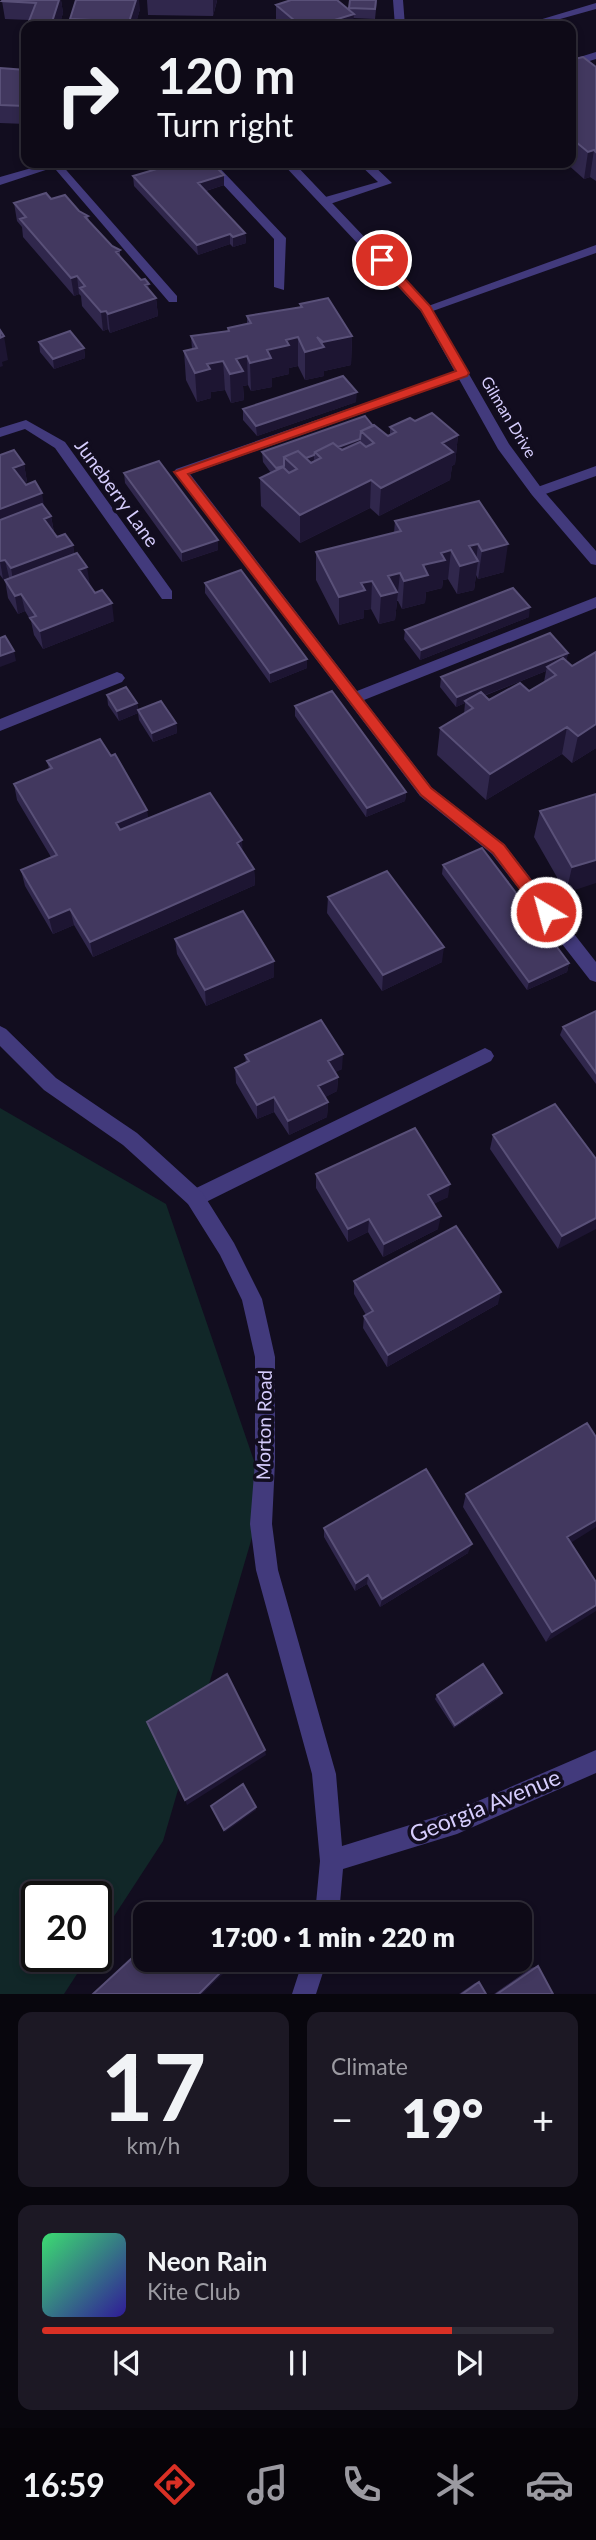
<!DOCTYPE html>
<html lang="en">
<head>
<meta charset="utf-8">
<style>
  body { margin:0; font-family:Lato,sans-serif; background:#1c1824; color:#f1f3f6; height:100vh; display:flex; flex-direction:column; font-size:26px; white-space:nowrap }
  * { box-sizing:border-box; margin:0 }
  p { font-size:23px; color:#9b9aa1 }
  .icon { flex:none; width:38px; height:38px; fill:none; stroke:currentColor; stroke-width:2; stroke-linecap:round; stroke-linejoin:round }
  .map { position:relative; height:1994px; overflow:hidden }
  .side { display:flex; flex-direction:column; gap:18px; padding:18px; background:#08060d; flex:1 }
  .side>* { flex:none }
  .hud { position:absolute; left:21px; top:21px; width:555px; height:147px; border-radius:14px; box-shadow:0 4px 10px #0003,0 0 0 2px #2e2b36; background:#0e0a17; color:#f1f3f6; overflow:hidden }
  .speed { position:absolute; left:21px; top:1881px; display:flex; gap:14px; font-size:35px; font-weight:700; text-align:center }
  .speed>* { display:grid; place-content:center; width:91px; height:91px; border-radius:50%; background:#0e0a17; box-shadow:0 4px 10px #0003,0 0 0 2px #2e2b36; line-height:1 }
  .speed .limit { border:4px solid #111; border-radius:10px; background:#fff; color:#111 }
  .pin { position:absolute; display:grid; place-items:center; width:60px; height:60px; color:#fff; margin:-30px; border:4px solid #fff; border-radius:50%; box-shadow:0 2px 7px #0007 }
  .me { position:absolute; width:77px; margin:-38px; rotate:323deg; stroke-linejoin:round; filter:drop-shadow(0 0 5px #0008) }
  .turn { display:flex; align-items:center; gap:24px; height:147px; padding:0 21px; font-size:32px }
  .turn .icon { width:91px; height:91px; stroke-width:2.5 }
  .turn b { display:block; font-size:49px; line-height:60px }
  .big { font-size:52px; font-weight:800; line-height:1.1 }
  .side .card { flex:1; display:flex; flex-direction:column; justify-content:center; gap:10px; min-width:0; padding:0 24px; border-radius:14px; background:#1c1824 }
  .side .dial { align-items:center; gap:0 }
  .dial b { font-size:91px; line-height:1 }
  .song { display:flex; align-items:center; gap:21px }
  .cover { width:84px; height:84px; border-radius:10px; background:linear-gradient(135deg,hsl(140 70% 55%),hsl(250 70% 35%)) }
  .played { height:7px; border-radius:4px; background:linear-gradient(90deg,#d93025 80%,#2e2b36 80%) }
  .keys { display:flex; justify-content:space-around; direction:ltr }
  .heat { display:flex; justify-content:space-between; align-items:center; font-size:38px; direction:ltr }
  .side .tiles { flex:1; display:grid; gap:18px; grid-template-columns:1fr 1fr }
  .card:last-child { grid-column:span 2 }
  .trip { position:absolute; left:133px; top:1902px; width:399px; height:70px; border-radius:14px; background:#0e0a17; box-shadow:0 4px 10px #0003,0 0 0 2px #2e2b36; font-weight:800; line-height:70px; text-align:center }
  .menu { display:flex; height:112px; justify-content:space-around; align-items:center; background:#060409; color:#9b9aa1 }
  .menu .icon { width:49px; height:49px }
  .menu .active { color:#d93025 }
  .menu b { font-size:32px; color:#f1f3f6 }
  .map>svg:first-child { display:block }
</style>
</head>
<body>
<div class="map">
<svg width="596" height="1994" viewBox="0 0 596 1994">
  <rect width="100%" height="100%" fill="#120d1f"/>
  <path fill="#112728" d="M0,1108L166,1204L265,1493L163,1841L96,1944V1897H37V1956L88,1957L64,1994H0Z"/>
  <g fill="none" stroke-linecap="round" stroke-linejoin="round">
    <path fill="#423a7c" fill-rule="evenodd" d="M596,52V59L570,67V60Z
      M50,163H60L177,296V302H169Z
      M203,163H215L286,238L284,290L274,287V239Z
      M358,163H371L392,183L330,204H322V198L378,182Z
      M596,245V253L430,312L420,309Z
      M463,369L468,370V376L190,474L357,691L596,597V608L364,700L432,788L504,844L596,962V982L590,980L492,854L420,796L174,472L176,469Z
      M596,466V476L537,497L530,492L532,489Z
      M117,672L122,674L125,678L122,682L0,731V719Z
      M485,1048L491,1051L494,1056L491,1061L202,1204L195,1207L188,1204L186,1198L188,1192Z"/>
    <path fill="#423a7c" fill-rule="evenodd" d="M393,0H403L405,26H395Z
      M282,163H294L430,306L509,444L542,489L596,551V565L591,564L532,495L498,449L421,311Z
      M26,420L65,442L172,591V599H162L55,448L25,429L0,437V428Z
      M0,1026L6,1029L56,1078L137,1133L202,1192L234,1243L262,1299L275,1357V1462L272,1524L278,1570L336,1774L342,1846L455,1811L596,1750V1773L457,1834L343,1869L339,1914H315L320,1861L312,1774L256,1570L250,1524L255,1462V1357L242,1300L220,1255L188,1204L123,1145L44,1090L0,1046Z
      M303,1960H327L316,1994H292Z"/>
    <path fill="#423a7c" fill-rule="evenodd" d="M596,3V9L535,26H519Z
      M49,163H67L0,185V177Z"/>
  </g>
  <path fill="#30274c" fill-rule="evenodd" d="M61,0L63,13L59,26H30V20L5,19L2,1Z
    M147,0H217V1L213,16L148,15Z
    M350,0H377L375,19L353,18V26H280L276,22V5L349,10Z
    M140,9L135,26H71L70,19Z
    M570,60L596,67V181L590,177L584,179L566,163H570Z
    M0,68L26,70V68V124L0,123Z
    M224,175V185L206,191L245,233L246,243L233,247L230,244L198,255L134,186L133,176Z
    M51,199L88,216L89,221L112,246L120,250V256L141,280L149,284V290L156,298L158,316L110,333L108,329L103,331L82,306L81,296L79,294L74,296L23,237L22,227L17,221L14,203Z
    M300,304L352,336L351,365L324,371V376L305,380L298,366L289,368V374L272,378V387L251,391L248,385L243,386L244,400L231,403L225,390L211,392V398L197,402L186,380L184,351L192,349L191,336L228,331V328L247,324V316L300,307Z
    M39,342L84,348L85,358L54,369L40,352Z
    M356,402L257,436L243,420V409Z
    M415,421L458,435L455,464L452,466L450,480L379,516L370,508L300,543L261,506L260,478L271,473L263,462L262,452L373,426L388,436L390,435V427Z
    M0,455L24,464L27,482L24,483L51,516L54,532L57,537L73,545L74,554L90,585L114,621L43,649L34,635L31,621L25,611L18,614L8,598L5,580L9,578V577L3,579L0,575Z
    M124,473L218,550L182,562L125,483Z
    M479,501L504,572L478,579L476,575L474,590L457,594L448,579L443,580L442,588L426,592L425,603L402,609L398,601H397L395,620L379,624L371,609L364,610V618L339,625L316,580V552L394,533L395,521Z
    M205,583L307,659V668L270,683L205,593Z
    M529,617L420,660L404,639L405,630Z
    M596,652V748L572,763L562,754L486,800L437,755L440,728L464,714L465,703L456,707L440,687L441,677L568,653L566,661L572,666ZM546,671L544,682L529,691L489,700L484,696Z
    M107,695L137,703L138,710L176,723L177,733L153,742L139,720L138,713L119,721L108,705Z
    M295,706L406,792L405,801L366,817L295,716Z
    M47,761L149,818L243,852L254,869L255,885L93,957L74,925L53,934L25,886L21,870L51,857L17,800L14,784L49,769Z
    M596,794L566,893L534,837L540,811Z
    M443,865L569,963L567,972L527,990L442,874Z
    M328,897L442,962L382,991L327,913Z
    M175,939L274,977L206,1006L177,954Z
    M596,1011V1084L560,1035L563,1027Z
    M245,1055L342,1069L335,1072L338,1077L337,1091L325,1097L328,1102L327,1117L289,1135L274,1112L257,1119L236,1083L235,1068L246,1063Z
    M493,1135L596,1159L558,1249L490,1149Z
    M316,1174L448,1197L433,1204L438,1229L383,1257L368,1232L348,1242L316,1188Z
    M354,1281L498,1304L387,1367L363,1328L364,1316L366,1315L354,1294Z
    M466,1494L570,1543L596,1582L546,1642L463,1507Z
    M324,1528L468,1553L380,1607L367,1584L355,1591L324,1537Z
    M502,1693L500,1697L454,1728L435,1699L437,1695Z
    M538,1966L553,1994H494L531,1968Z
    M479,1982L486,1994H459L475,1983Z"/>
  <path fill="#1d1532" d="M59,0H61L63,13L59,26H53L52,22Z
    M136,0H139L140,9L135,26H129V22Z
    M213,0H217L213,16Z
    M354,14L353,26H331V21Z
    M594,150L590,177L584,179L588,152Z
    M224,175V185L199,193L198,183Z
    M245,233L246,243L233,247V237Z
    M230,234V244L198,255L197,245Z
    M77,276L79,294L74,296L71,278Z
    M149,284L150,300L156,298L158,316L110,333L108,314L145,285Z
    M106,311L108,329L103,331L101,312Z
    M4,336L8,360L2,362L3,366L0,367V338Z
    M352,336L351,365L324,371V376L305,380V352L323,348V342Z
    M298,337V366L289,368V374L272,378V387L251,391L250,363L267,350L286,340Z
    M84,348L85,358L54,369L53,359Z
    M247,356L248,385L243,386L244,400L231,403L230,374L236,359Z
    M223,361L225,390L211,392V398L197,402L195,373L207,364Z
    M357,392L356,402L257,436L256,426Z
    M458,435L455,464L452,466L450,480L379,516L381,488L442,443Z
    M360,439V449L317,454Z
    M314,455V465L291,463Z
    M24,464L27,482L17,486L13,468Z
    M371,480L370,508L300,543V515Z
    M42,493L45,511L0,528V509Z
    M51,516L54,534L44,519Z
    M218,540V550L182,562V552Z
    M478,544L476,562L478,561L474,590L457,594L460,566L469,546Z
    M508,544L504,572L478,579L482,551Z
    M73,545L75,563L14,586L11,568Z
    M451,550L448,579L443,580L442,588L426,592L425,603L402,609L404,581L423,565L441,553Z
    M5,560L9,577L3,579L0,561Z
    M87,567L90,585L79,570Z
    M400,573L395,620L379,624L381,596L388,576Z
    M372,581L371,609L364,610V618L339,625V597L361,583Z
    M21,594L25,611L18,614L15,596Z
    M112,603L114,621L43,649L40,631Z
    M530,607L529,617L420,660L421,650Z
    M14,651L16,661L0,667V656Z
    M568,653L566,662L547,667L546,671L467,702L465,701V703L456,707L457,697Z
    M307,659V668L270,683V673Z
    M137,703L138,713L119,721L117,711Z
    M176,723L177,733L153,742L152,733Z
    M596,724V748L572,763L578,736Z
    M567,727L562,754L486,800L490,774Z
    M406,792L405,801L366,817L367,808Z
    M147,810L150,827L118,840L116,823Z
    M242,840L243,857L237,843Z
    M596,860V883L566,893L572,867Z
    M254,869L255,885L93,957L90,942Z
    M70,909L74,925L53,934L49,918Z
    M444,947L442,962L382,991L383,975Z
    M274,961V977L206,1006L205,990Z
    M569,963L567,972L527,990L529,982Z
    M343,1054L342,1069L328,1076V1061Z
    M338,1077L337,1091L318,1101V1086Z
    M274,1097V1112L257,1119V1105Z
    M328,1102L327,1117L289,1135L288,1121Z
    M450,1184L448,1197L426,1208L428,1195Z
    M441,1216L438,1229L383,1257L384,1244Z
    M596,1218V1229L558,1249L562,1236Z
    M369,1219L368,1232L348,1242V1229Z
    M501,1292L498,1304L387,1367L388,1355Z
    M596,1520V1527L561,1549L567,1537Z
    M472,1544L468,1553L380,1607L382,1599Z
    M368,1575L367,1584L355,1591L356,1583Z
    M596,1605V1611L546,1642L552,1632Z
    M502,1693L500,1697L454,1728L455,1725Z
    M265,1750L266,1755L187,1805L185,1800Z
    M256,1807V1810L225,1832L224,1830Z
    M217,1960L225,1972L202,1994H199Z"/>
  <path fill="#42385f" stroke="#595078" stroke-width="2" d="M3,0H59L52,22L29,21L36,3L2,1Z
    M76,0H136L129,22H124V25H111L112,21L70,19Z
    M291,0H337L354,14L331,21L337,25L333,26H301L276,5Z
    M350,0H376L375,9L349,8Z
    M583,57L596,67V152L594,150L588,152L570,137V60Z
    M0,68L26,70V102L25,106L0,105Z
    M177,163H212L224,175L198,183L245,233L233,237L230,234L197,245L133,176Z
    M46,193L51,199L65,195L79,211L88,216L85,217L112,246L120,250L116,252L141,280L145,279L149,284L145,285L156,298L108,314L106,311L101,312L80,288L85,286L77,276L71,278L20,219L26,217L14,203Z
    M328,298L352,336L323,342L317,337L324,347L305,352L298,337L286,340L289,345L267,350L271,358L250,363L247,356L236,359L243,371L230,374L223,361L207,364L210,369L195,373L184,351L197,348L191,336L229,331L228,328L251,323L247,316L302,307L300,304Z
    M0,330L4,336L0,338Z
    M70,331L84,348L53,359L39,342Z
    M343,376L357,392L256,426L243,409Z
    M432,413L458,435L442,443L453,452L381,488L371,480L300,515L260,478L283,467L289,473L297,469L284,457L298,451L311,463L321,458L315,452L333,443L342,450L360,442L366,447L374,443L361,431L374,425L388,436L396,432L390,427L410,418L415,421Z
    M365,416L373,426L361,431L360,439L338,447L333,443L315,452L314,455L306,458L298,451L284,457V466L276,468L262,452Z
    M14,450L24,464L13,468L26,485L35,481L42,493L0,509V455Z
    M159,461L218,540L182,552L124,473Z
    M479,501L508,544L482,551L478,544L469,546L478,561L460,566L451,550L441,553L445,560L423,565L428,575L404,581L400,573L388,576L397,592L381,596L372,581L361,583L365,590L339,597L316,552L401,531L395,521Z
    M42,504L51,516L44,519L57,537L65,534L73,545L11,568L5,560L0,561V520Z
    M77,553L87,567L79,570L95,593L102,590L112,603L40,631L30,618L36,616L21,594L15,596L5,580Z
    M241,570L307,659L270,673L205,583Z
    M513,588L530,607L421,650L405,630Z
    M550,633L568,653L457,697L441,677Z
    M5,636L14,651L0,656V638Z
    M596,652V724L578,736L567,727L490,774L440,728L473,708L465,701L481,692L489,700L520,683L529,691L556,675L547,667L563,658L572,666Z
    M126,687L137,703L117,711L107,695Z
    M332,691L406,792L367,808L295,706Z
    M161,701L176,723L152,733L138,710Z
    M100,739L111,756L115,754L147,810L116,823L120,830L210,793L242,840L237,843L254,869L90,942L70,909L49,918L21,870L57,855L14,784L52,768L47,761Z
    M596,794V860L572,867L540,811Z
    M482,848L569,963L529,982L443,865Z
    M387,871L444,947L383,975L328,897Z
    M243,911L274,961L205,990L175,939Z
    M596,1011V1073L563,1027Z
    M321,1020L343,1054L328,1061L338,1077L318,1086L328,1102L288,1121L274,1097L257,1105L235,1068L249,1061L245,1055Z
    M555,1104L596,1159V1218L562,1236L493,1135Z
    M415,1128L450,1184L428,1195L441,1216L384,1244L369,1219L348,1229L316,1174Z
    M456,1226L501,1292L388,1355L364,1316L373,1311L354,1281Z
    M587,1423L596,1437V1520L567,1537L596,1582V1605L552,1632L466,1494Z
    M426,1469L472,1544L382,1599L368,1575L356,1583L324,1528Z
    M483,1664L502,1693L455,1725L437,1695Z
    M227,1674L265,1750L185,1800L147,1722Z
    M243,1784L256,1807L224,1830L211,1806Z
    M145,1946V1960H216L223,1970L199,1994H93Z
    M538,1966L553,1994H497Z
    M479,1982L486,1994H462Z"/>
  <path fill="#d93025" stroke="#8d1f18" stroke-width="2" d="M378,258H386L430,306L469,373L467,376L188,474L431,788L504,845L552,908V917H541L493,853L421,795L174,472L456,371L421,310L378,263Z"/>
  <g text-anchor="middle" stroke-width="7" stroke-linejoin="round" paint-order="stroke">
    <g font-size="16" fill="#d6cdfd" stroke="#120d1f">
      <text transform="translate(509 417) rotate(59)" y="6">Gilman Drive</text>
    </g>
    <g font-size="19" fill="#d6cdfd" stroke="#120d1f">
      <text transform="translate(117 493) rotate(54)" y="7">Juneberry Lane</text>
      <text transform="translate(264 1425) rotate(-89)" y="7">Morton Road</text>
    </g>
    <g font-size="23" fill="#d6cdfd" stroke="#120d1f">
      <text transform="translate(485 1806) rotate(-22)" y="8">Georgia Avenue</text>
    </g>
  </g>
</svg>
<div class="speed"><div class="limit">20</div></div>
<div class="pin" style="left:382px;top:260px;background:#d93025"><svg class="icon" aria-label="arrive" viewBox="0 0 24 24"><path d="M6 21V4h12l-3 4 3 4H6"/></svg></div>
<svg class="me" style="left:546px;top:912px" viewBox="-20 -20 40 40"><circle r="17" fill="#d93025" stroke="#fff" stroke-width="3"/><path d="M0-11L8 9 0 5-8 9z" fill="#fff"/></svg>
<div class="trip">17:00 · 1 min · 220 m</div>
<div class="hud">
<div class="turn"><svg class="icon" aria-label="right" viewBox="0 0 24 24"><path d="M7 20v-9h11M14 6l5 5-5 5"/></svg><div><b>120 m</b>Turn right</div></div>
</div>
</div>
<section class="side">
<div class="tiles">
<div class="card dial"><b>17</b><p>km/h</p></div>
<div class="card"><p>Climate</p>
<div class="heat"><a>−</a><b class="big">19°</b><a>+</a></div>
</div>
<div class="card">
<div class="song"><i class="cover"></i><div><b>Neon Rain</b><p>Kite Club</p></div></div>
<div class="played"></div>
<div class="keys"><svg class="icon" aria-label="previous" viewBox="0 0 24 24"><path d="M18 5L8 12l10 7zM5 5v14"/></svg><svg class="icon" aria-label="pause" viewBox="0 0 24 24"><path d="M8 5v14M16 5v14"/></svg><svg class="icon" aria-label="next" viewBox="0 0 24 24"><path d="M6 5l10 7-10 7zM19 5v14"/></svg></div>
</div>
</div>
</section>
<nav class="menu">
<b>16:59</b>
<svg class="icon active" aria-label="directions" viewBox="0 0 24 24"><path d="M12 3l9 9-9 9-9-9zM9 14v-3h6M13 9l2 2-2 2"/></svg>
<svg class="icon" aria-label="music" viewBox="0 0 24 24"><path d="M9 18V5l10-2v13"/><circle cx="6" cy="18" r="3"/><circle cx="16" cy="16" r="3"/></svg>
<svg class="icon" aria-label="phone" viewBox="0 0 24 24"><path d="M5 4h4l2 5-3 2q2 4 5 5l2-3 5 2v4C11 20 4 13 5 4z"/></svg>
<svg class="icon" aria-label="climate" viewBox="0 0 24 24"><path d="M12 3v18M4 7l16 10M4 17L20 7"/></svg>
<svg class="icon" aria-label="car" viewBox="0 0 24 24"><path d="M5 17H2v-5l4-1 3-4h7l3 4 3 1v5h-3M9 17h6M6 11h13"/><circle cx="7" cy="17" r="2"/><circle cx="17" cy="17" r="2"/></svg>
</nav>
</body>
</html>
